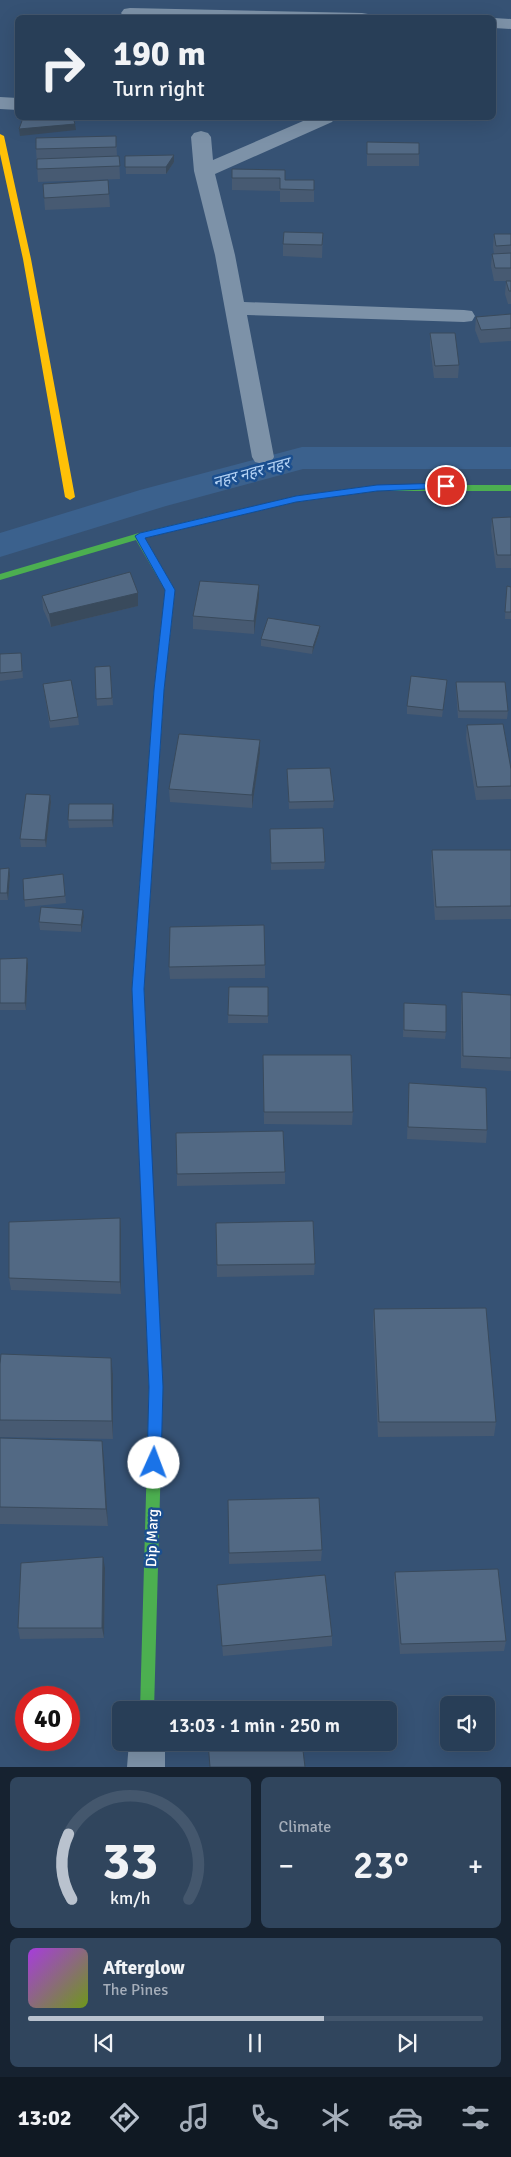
<!DOCTYPE html>
<html lang="en">
<head>
<meta charset="utf-8">
<style>
  body { margin:0; font-family:Signika,"Noto Sans Devanagari",sans-serif; background:#30455d; color:#f1f3f6; height:100vh; display:flex; flex-direction:column; font-size:19px; white-space:nowrap }
  * { box-sizing:border-box; margin:0 }
  p { font-size:16px; color:#a5aeba }
  .icon { flex:none; width:28px; height:28px; fill:none; stroke:currentColor; stroke-width:2; stroke-linecap:round; stroke-linejoin:round }
  .map { position:relative; height:1767px; overflow:hidden }
  .sheet { display:flex; flex-direction:column; gap:10px; padding:10px; background:#162230; flex:1 }
  .sheet>* { flex:none }
  .hud { position:absolute; left:15px; top:15px; width:481px; height:105px; border-radius:8px; box-shadow:0 5px 20px #0002,0 0 0 1px #44576d; background:#283e57; color:#f1f3f6; overflow:hidden }
  .tools { position:absolute; left:440px; top:1696px; display:grid; gap:10px }
  .tools a { display:grid; place-items:center; width:55px; height:55px; border-radius:8px; background:#283e57; box-shadow:0 5px 20px #0002,0 0 0 1px #44576d; font-size:25px }
  .speed { position:absolute; left:15px; top:1686px; display:flex; gap:10px; font-size:25px; font-weight:700; text-align:center }
  .speed>* { display:grid; place-content:center; width:65px; height:65px; border-radius:50%; background:#283e57; box-shadow:0 5px 20px #0002,0 0 0 1px #44576d; line-height:1 }
  .speed .limit { border:8px solid #d22; background:#fff; color:#111 }
  .pin { position:absolute; display:grid; place-items:center; width:42px; height:42px; color:#fff; margin:-21px; border:2px solid #fff; border-radius:50%; box-shadow:0 1px 5px #0007 }
  .me { position:absolute; width:55px; margin:-28px; rotate:2deg; stroke-linejoin:round; filter:drop-shadow(0 0 4px #0008) }
  .turn { display:flex; align-items:center; gap:18px; height:105px; padding:0 15px; font-size:22px }
  .turn .icon { width:65px; height:65px; stroke-width:2.5 }
  .turn b { display:block; font-size:35px; line-height:42px }
  .big { font-size:38px; font-weight:600; line-height:1.1 }
  .sheet .card { flex:1; display:flex; flex-direction:column; justify-content:center; gap:8px; min-width:0; padding:0 18px; border-radius:8px; background:#30455d }
  .sheet .dial { align-items:center; gap:0 }
  .dial svg { height:130px; overflow:visible; fill:none; stroke:#44576d; stroke-width:7; stroke-linecap:round; text-anchor:middle }
  .dial text { fill:#f1f3f6; stroke:none }
  .song { display:flex; align-items:center; gap:15px }
  .cover { width:60px; height:60px; border-radius:8px; background:linear-gradient(135deg,hsl(280 70% 55%),hsl(80 70% 35%)) }
  .played { height:5px; border-radius:2px; background:linear-gradient(90deg,#b9c2ce 65%,#44576d 65%) }
  .keys { display:flex; justify-content:space-around; direction:ltr }
  .heat { display:flex; justify-content:space-between; align-items:center; font-size:28px; direction:ltr }
  .sheet .tiles { flex:1; display:grid; gap:10px; grid-template-columns:1fr 1fr }
  .card:last-child { grid-column:span 2 }
  .trip { position:absolute; left:112px; top:1701px; width:285px; height:50px; border-radius:8px; background:#283e57; box-shadow:0 5px 20px #0002,0 0 0 1px #44576d; font-weight:600; line-height:50px; text-align:center }
  .menu { display:flex; height:80px; justify-content:space-around; align-items:center; background:#101923; color:#a5aeba }
  .menu .icon { width:35px; height:35px }
  .menu .on { color:#b9c2ce }
  .menu b { font-size:22px; color:#f1f3f6 }
  .map>svg:first-child { display:block }
</style>
</head>
<body>
<div class="map">
<svg width="511" height="1767" viewBox="0 0 511 1767">
  <rect width="100%" height="100%" fill="#365274"/>
  <g fill="none" stroke-linecap="round" stroke-linejoin="round">
    <path fill="#3b618d" fill-rule="evenodd" d="M302,447H511V469H303L166,506L0,557V533L140,490Z"/>
    <path fill="#7d92a8" fill-rule="evenodd" d="M130,8L362,13L368,14L371,18L124,17L121,13L124,9Z
      M494,18L511,19V29L494,28Z
      M0,97L18,98V110L0,109Z
      M310,118H335L332,122L215,174L235,255L244,302L464,310L472,311L475,316L472,321L464,322L247,315L274,457L271,462L263,464L255,462L252,457L215,255L194,171L191,137L194,133L201,131L208,133L211,137L213,160Z
      M129,1742H165V1767H127Z"/>
    <path fill="#4caf50" fill-rule="evenodd" d="M377,485H511V491H377L296,502L145,538L175,590L164,690L144,989L146,1032L144,1035H136L134,1032L132,989L154,690L165,590L136,540L0,580V574L139,533L296,496Z
      M147,1188L151,1189L153,1193L163,1387L154,1710H140L149,1387L141,1193L143,1189Z"/>
    <path fill="#ffc107" fill-rule="evenodd" d="M0,134L4,136L31,259L75,497L70,500L65,497L23,259L0,154Z
      M140,1027L144,1029L146,1032L153,1193L151,1197L147,1198L143,1197L141,1193L134,1032L136,1029Z"/>
  </g>
  <path fill="#475a72" d="M116,136L117,156H119L120,179L38,182L36,149Z
    M367,142L419,154V166H367Z
    M174,155V162L166,174H126L125,156Z
    M232,169L285,180H314V202H280V191L232,190Z
    M43,184L109,194L110,207L45,210Z
    M323,233L322,258L283,256V244Z
    M494,234H511V281H494L491,266L492,254H494L493,247Z
    M506,281H511V304H508L505,294Z
    M511,314V341L480,343L475,330L476,317Z
    M430,333L459,365L458,378H434L430,346Z
    M511,517V568H496L491,531L492,518Z
    M259,585V598L254,634L193,629V616Z
    M511,587V619H505L506,594Z
    M138,593V606L51,627L43,609L42,596Z
    M320,626L319,633L312,654L261,646V639Z
    M21,653L23,678L0,681V654Z
    M110,666L113,705L97,706L95,667Z
    M447,680L442,717L407,714V706Z
    M456,682L508,711L507,719L458,718L456,689Z
    M43,684L78,717L79,725L50,728Z
    M467,725L511,769V799L476,800L466,738Z
    M260,740V753L252,808L170,802L169,789Z
    M287,769L334,801L333,808L289,809Z
    M50,795L51,802L46,847H21L20,839Z
    M113,804V827L69,828L68,820Z
    M270,829L325,862L324,869L271,870Z
    M432,850H511V919L435,920L431,863Z
    M0,869L10,876L8,900H0Z
    M63,874L66,903L25,907L23,879Z
    M84,917L81,932L40,930L39,922Z
    M27,958L28,965L26,1010H0V959Z
    M265,965V978L170,979L169,967Z
    M229,987H268V1023H228Z
    M462,992L511,995V1071L461,1068V1005Z
    M404,1003L446,1032L445,1039L403,1037Z
    M263,1055L353,1112L352,1125L264,1124Z
    M409,1083L487,1130L486,1143L407,1139Z
    M285,1172V1184L177,1186V1174Z
    M120,1218L121,1230V1294L11,1290L9,1278Z
    M216,1223L315,1264L314,1275L217,1277Z
    M374,1309L496,1422L494,1436L378,1437L373,1324Z
    M0,1364L113,1375V1439L0,1437Z
    M0,1438L102,1441L108,1526L0,1524Z
    M228,1500L322,1550L321,1561L229,1564Z
    M105,1568L104,1638L20,1639L18,1628Z
    M395,1572L506,1641L504,1651L400,1654L394,1582Z
    M217,1585L332,1636V1646L223,1656Z"/>
  <path fill="#394a5c" d="M75,124L76,130L20,136L19,129Z
    M174,155V162L166,174V167Z
    M259,585V598L254,634V621Z
    M138,593V606L51,627L49,614Z
    M320,626L319,633L312,654L313,647Z
    M260,740V753L252,808V795Z
    M50,795L51,802L46,847L45,840Z
    M113,804L114,811L113,827L112,820Z
    M9,868L10,876L8,900L7,893Z
    M83,910L84,917L81,932V925Z
    M27,958L28,965L26,1010L25,1003Z
    M120,1218L121,1230V1294L120,1282Z
    M111,1358L113,1375V1439L112,1421Z
    M102,1441L104,1459L108,1526L106,1509Z
    M103,1557L105,1568L104,1638L102,1628Z"/>
  <path fill="#526984" stroke="#394a5c" d="M23,118H73L75,124L19,129Z
    M116,136V147L36,149V138Z
    M367,142L419,143V154H367Z
    M174,155L166,167H125V156Z
    M119,156L120,166L37,169V159Z
    M232,169L285,170V180H314V190L280,189V178H232Z
    M108,180L109,194L44,198L43,184Z
    M284,232L323,233L322,245L283,244Z
    M494,234H511V245L496,246Z
    M511,253V268H495L492,254Z
    M506,281H511V291H509Z
    M511,314V328L481,330L476,317Z
    M430,333H455L459,365L435,366Z
    M511,517V555H497L492,518Z
    M130,572L138,593L49,614L42,596Z
    M200,581L259,585L254,621L193,616Z
    M507,586L511,587V612H505Z
    M268,618L320,626L313,647L261,639Z
    M21,653L22,671L0,673V654Z
    M110,666L112,698L96,699L95,667Z
    M411,676L447,680L443,710L407,706Z
    M71,680L78,717L50,721L43,684Z
    M456,682H505L508,711H459Z
    M503,724L511,769V786L477,787L467,725Z
    M179,734L260,740L252,795L169,789Z
    M330,768L334,801L289,802L287,769Z
    M26,794L50,795L45,840L20,839Z
    M69,804H113L112,820H68Z
    M323,828L325,862L271,863L270,829Z
    M432,850H511V906L436,907Z
    M9,868L7,893H0V869Z
    M63,874L65,896L24,900L23,879Z
    M41,907L83,910L81,925L39,922Z
    M264,925L265,965L169,967L170,927Z
    M27,958L25,1003H0V959Z
    M229,987H268V1016L228,1015Z
    M462,992L511,995V1058L463,1056Z
    M404,1003L446,1005V1032L404,1030Z
    M263,1055H351L353,1112H264Z
    M409,1083L486,1088L487,1130L408,1127Z
    M283,1131L285,1172L177,1174L176,1133Z
    M120,1218V1282L9,1278V1222Z
    M313,1221L315,1264L217,1265L216,1223Z
    M486,1308L496,1422H379L374,1309Z
    M1,1354L111,1358L112,1421L0,1420V1364Z
    M0,1438L102,1441L106,1509L0,1507Z
    M319,1498L322,1550L229,1553L228,1500Z
    M103,1557L102,1628H18L21,1563Z
    M498,1569L506,1641L401,1644L395,1572Z
    M325,1575L332,1636L222,1646L217,1585Z
    M208,1742H302L305,1767H210Z"/>
  <path fill="#1a73e8" stroke="#114b97" d="M446,483L450,484V488L377,491L296,502L145,538L175,590L164,690L144,989L163,1387L161,1463L159,1468L154,1469L149,1468L147,1463L149,1387L132,989L154,690L165,590L135,536L140,533L296,496L377,485Z"/>
  <g text-anchor="middle" stroke-width="5" stroke-linejoin="round" paint-order="stroke">
    <g font-size="15" fill="#fff" stroke="#1b4f8f">
      <text transform="translate(152 1538) rotate(-88)" y="5">Dip Marg</text>
    </g>
    <g font-size="16" font-style="italic" fill="#b5d3f5" stroke="#1b4f8f">
      <text transform="translate(251 472) rotate(-15)" y="6">नहर नहर नहर</text>
    </g>
  </g>
</svg>
<div class="tools">
<a><svg class="icon" aria-label="sound" viewBox="0 0 24 24"><path d="M4 9h4l5-4v14l-5-4H4zM17 9q2 3 0 6"/></svg></a>
</div>
<div class="speed"><div class="limit">40</div></div>
<div class="pin" style="left:446px;top:486px;background:#d93025"><svg class="icon" aria-label="arrive" viewBox="0 0 24 24"><path d="M6 21V4h12l-3 4 3 4H6"/></svg></div>
<svg class="me" style="left:154px;top:1463px" viewBox="-20 -20 40 40"><circle r="19" fill="#fff"/><path d="M0-13L10 11 0 6-10 11z" fill="#1a73e8"/></svg>
<div class="trip">13:03 · 1 min · 250 m</div>
<div class="hud">
<div class="turn"><svg class="icon" aria-label="right" viewBox="0 0 24 24"><path d="M7 20v-9h11M14 6l5 5-5 5"/></svg><div><b>190 m</b>Turn right</div></div>
</div>
</div>
<section class="sheet">
<div class="tiles">
<div class="card dial"><svg viewBox="0 0 100 80">
<path d="M14 69A42 42 0 1 1 86 69"/>
<path d="M14 69A42 42 0 0 1 12 29" stroke="#b9c2ce"/>
<text x="50" y="56" font-size="32" font-weight="700">33</text>
<text x="50" y="72" font-size="11">km/h</text>
</svg></div>
<div class="card"><p>Climate</p>
<div class="heat"><a>−</a><b class="big">23°</b><a>+</a></div>
</div>
<div class="card">
<div class="song"><i class="cover"></i><div><b>Afterglow</b><p>The Pines</p></div></div>
<div class="played"></div>
<div class="keys"><svg class="icon" aria-label="previous" viewBox="0 0 24 24"><path d="M18 5L8 12l10 7zM5 5v14"/></svg><svg class="icon" aria-label="pause" viewBox="0 0 24 24"><path d="M8 5v14M16 5v14"/></svg><svg class="icon" aria-label="next" viewBox="0 0 24 24"><path d="M6 5l10 7-10 7zM19 5v14"/></svg></div>
</div>
</div>
</section>
<nav class="menu">
<b>13:02</b>
<svg class="icon on" aria-label="directions" viewBox="0 0 24 24"><path d="M12 3l9 9-9 9-9-9zM9 14v-3h6M13 9l2 2-2 2"/></svg>
<svg class="icon" aria-label="music" viewBox="0 0 24 24"><path d="M9 18V5l10-2v13"/><circle cx="6" cy="18" r="3"/><circle cx="16" cy="16" r="3"/></svg>
<svg class="icon" aria-label="phone" viewBox="0 0 24 24"><path d="M5 4h4l2 5-3 2q2 4 5 5l2-3 5 2v4C11 20 4 13 5 4z"/></svg>
<svg class="icon" aria-label="climate" viewBox="0 0 24 24"><path d="M12 3v18M4 7l16 10M4 17L20 7"/></svg>
<svg class="icon" aria-label="car" viewBox="0 0 24 24"><path d="M5 17H2v-5l4-1 3-4h7l3 4 3 1v5h-3M9 17h6M6 11h13"/><circle cx="7" cy="17" r="2"/><circle cx="17" cy="17" r="2"/></svg>
<svg class="icon" aria-label="filters" viewBox="0 0 24 24"><path d="M4 7h16M4 17h16"/><circle cx="9" cy="7" r="2"/><circle cx="15" cy="17" r="2"/></svg>
</nav>
</body>
</html>
